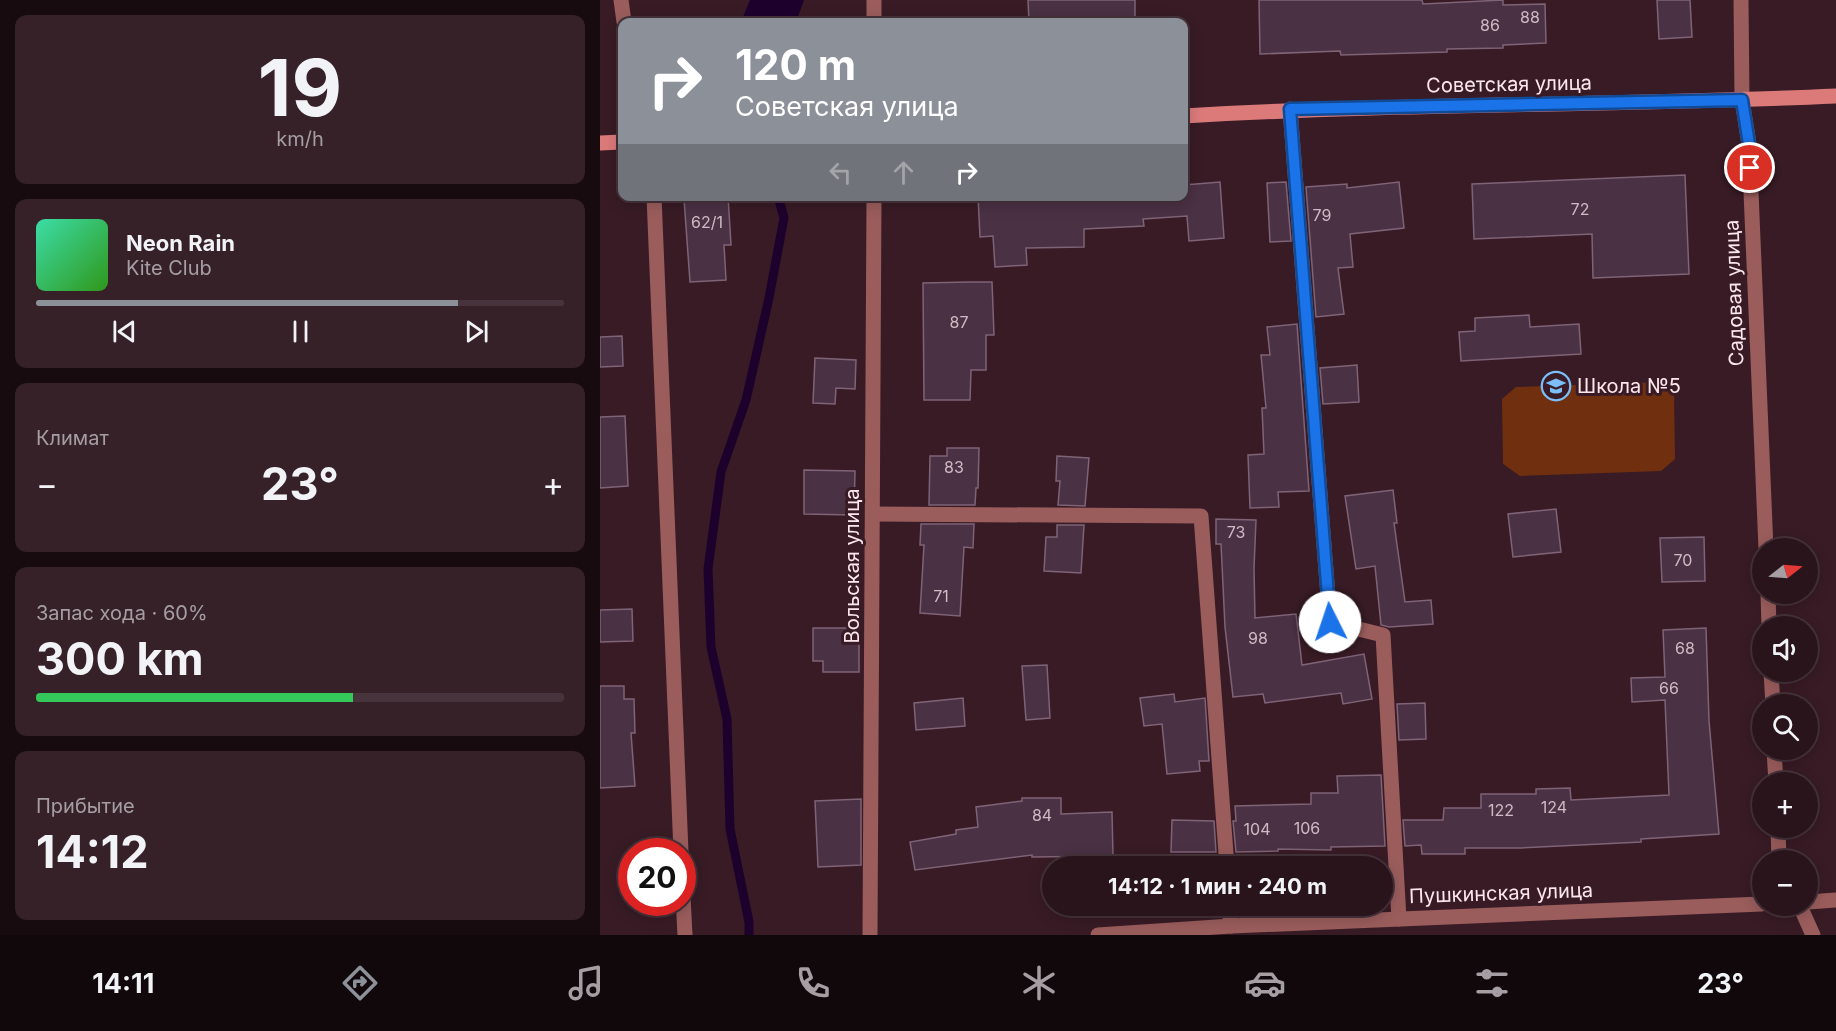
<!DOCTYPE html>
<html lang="ru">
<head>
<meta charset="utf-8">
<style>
  body { margin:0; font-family:Inter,sans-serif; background:#362129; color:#f1f3f6; height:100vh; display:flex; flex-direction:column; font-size:22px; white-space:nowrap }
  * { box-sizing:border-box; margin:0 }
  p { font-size:20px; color:#a59ea3 }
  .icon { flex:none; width:33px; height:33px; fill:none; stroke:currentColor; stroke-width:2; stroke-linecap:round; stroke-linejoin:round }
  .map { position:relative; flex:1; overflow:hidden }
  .details { display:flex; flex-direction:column; gap:15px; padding:15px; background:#170b0f; width:600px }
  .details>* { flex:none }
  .banner { position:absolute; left:18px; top:18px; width:570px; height:183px; border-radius:12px; box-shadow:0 3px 15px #0003,0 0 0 2px #46333b; background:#8c9099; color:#fff; overflow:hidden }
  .needle { width:39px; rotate:73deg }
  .controls { position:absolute; left:1152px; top:538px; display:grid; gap:12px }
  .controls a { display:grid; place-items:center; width:66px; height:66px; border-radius:50%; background:#2a141c; box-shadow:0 3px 15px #0003,0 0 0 2px #46333b; font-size:30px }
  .speed { position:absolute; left:18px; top:838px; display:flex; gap:12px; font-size:30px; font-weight:700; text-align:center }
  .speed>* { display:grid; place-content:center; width:78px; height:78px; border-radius:50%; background:#2a141c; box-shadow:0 3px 15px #0003,0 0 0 2px #46333b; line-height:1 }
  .speed .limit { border:9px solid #d22; background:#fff; color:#111 }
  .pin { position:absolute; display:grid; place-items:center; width:51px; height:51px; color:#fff; margin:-26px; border:3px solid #fff; border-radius:50%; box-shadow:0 2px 6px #0007 }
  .me { position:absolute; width:66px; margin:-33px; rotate:356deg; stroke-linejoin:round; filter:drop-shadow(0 0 4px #0008) }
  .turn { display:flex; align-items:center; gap:21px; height:126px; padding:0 18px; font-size:27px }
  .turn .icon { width:78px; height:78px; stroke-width:2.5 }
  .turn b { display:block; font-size:42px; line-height:51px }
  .lanes { display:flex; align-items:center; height:57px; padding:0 18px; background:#0003; justify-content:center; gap:30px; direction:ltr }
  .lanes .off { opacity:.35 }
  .big { font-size:45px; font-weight:700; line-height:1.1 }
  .details .tile { flex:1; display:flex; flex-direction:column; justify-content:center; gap:9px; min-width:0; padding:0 21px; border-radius:12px; background:#362129 }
  .details .dial { align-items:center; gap:0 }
  .dial b { font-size:78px; line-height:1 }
  .song { display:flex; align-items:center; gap:18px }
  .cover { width:72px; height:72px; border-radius:9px; background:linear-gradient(135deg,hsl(160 70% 55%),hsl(110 70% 35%)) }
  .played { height:6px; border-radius:3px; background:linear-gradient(90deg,#8c9099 80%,#46333b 80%) }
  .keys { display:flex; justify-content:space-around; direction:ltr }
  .heat { display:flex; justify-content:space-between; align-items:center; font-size:33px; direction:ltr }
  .charge { height:9px; border-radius:4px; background:linear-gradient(90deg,#34c759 60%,#46333b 0) }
  .trip { position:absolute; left:442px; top:856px; width:351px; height:60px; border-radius:30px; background:#2a141c; box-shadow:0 3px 15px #0003,0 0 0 2px #46333b; font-weight:700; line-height:60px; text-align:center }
  .dock { display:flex; height:96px; justify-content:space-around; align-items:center; background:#11080b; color:#a59ea3 }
  .dock .icon { width:42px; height:42px }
  .dock .current { color:#8c9099 }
  .dock b { font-size:27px; color:#f1f3f6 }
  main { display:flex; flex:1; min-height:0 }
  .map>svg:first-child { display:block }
</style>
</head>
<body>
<main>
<section class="details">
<div class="tile dial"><b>19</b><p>km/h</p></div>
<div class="tile">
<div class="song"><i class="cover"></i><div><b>Neon Rain</b><p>Kite Club</p></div></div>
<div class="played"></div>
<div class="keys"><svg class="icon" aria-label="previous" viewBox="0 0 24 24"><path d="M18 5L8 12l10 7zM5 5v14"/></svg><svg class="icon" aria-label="pause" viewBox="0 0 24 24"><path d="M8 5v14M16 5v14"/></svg><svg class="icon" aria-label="next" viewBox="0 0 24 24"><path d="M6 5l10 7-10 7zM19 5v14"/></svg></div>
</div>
<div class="tile"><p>Климат</p>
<div class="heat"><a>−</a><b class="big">23°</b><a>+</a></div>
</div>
<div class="tile"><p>Запас хода · 60%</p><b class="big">300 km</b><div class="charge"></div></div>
<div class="tile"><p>Прибытие</p><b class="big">14:12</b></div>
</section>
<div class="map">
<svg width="1236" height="935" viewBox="0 0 1236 935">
  <rect width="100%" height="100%" fill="#381b25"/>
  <path fill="#702f0f" d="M1062,382L1074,390L1075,459L1061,471L920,476L903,464L902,399L916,387Z"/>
  <path fill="#1e002d" d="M150,0H204L196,22H141Z"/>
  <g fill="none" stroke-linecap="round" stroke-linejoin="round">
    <path stroke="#1e002d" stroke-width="9" d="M149,935V922L130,829L127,719L111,647L108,569L121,472L146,400L169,298L184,218L178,196"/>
  </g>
  <path fill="#4a3144" stroke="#7f6377" stroke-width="1.5" d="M428,0H535V22H429Z
    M659,0H822L823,4L903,0V5L945,4L946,43L903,45V48L847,49V52L741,55L740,51L660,54Z
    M1057,0H1090L1092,37L1059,39Z
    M1085,175L1089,274L993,278L992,234L874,239L872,184Z
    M620,182L624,238L589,241L587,216L543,219L544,226L484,229V247L426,248L427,265L395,267L393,236L380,237L378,196H584V185Z
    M686,182L691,241L670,242L667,183Z
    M799,182L804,228L750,234L753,267L738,268L744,314L716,317L706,187L747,184V188Z
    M114,196H128L131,245H124L126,280L90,282L84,199Z
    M369,282H392L394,335H386V370H371L370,400H324L323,283Z
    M929,315L930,327L979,324L981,354L861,361L859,332L875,331V318Z
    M697,324L709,491L678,492L679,507L650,508L648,455L664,454L662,408H666L661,355H670L667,327Z
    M22,336L23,366L0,367V337Z
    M215,358L256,360L255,389L236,388L235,404L213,403Z
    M757,365L759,402L723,404L720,368Z
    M25,416L28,486L0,488V417Z
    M347,448H379L378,488H376L375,505H329L330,456H347Z
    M457,456L489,458L485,506L458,505L460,481H456Z
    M204,470L255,471L254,515L204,514Z
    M793,490L797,523H794L805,602L831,600L833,624L789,627L781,625L775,566L756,569L745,496Z
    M956,509L961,552L913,557L908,514Z
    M616,519L656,520L654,568L655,618L696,614L702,665L764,654L772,699L743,704L741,693L665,703L663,694L633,697L625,627L621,544H616Z
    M321,524H374L373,548L364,547L360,616L320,613L324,545H320Z
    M457,525H484L481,573L444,571L446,537H457Z
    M1104,537L1105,581L1062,582L1060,538Z
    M32,609L33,641L0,642V610Z
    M213,628H259V672H223V661H213Z
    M1106,628L1109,721L1119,834L1041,839V842L921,848H865V854H822L821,845L805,846L803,820H843L844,808H881V794H936V789L970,788L971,800L1069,795L1065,700L1032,702L1031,678L1065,677L1063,630Z
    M447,665L450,718L426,720L422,666Z
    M0,686H24V699H34L35,733H31L35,786L0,788Z
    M574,694L575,702L605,698L609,761H599L600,771L567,774L562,724L544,726L540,698Z
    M363,698L365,726L316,730L314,703Z
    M825,703L826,739L799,740L797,704Z
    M781,775L785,846L731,847V850L678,849V851L636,852L633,821H636L635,806L711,804V793H738L737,776Z
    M422,798H461V814L512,812L513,856L432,857V855L315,870L310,842L356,834V830L378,827L376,807L422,801Z
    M261,799V865L218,867L215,801Z
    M572,820L614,821L616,852H571Z"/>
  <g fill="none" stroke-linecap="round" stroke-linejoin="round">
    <path stroke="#9a5d5c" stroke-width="15" d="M690,109L730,622L783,635L799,919
      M273,514L601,516L627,867
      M629,906L631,926
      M1200,906L1213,935"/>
    <path stroke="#9a5d5c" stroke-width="15" d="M21,0L24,22
      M1141,0L1142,100L1149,144L1166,549
      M274,22V0
      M54,196L81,852
      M1168,594L1169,627
      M1171,672L1173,705
      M1174,750L1176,783
      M1178,828L1179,861
      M82,877L85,935
      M1208,902L1236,900
      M270,935L274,196
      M498,935L631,926L1162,904"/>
    <path stroke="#dc7a7a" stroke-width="15" d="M584,116C801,103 1019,106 1236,96
      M0,143L22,142"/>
  </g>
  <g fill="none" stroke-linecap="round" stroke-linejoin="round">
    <g stroke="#114b97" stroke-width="15">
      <path id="route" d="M730,622L690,109L1142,100L1149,144L1150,168"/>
    </g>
    <use href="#route" stroke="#1a73e8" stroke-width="10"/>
  </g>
  <defs>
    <g id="school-ring" transform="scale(1.5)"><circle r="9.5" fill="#381b25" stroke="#7bbef8" stroke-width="1.5"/><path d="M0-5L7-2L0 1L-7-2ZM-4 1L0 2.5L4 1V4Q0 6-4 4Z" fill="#7bbef8"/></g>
  </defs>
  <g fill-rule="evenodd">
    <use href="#school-ring" x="956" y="386"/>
  </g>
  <g text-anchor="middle" stroke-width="6" stroke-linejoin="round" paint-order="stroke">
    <g font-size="16" fill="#d0bac3">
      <text x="930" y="23">88</text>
      <text x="890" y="31">86</text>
      <text x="980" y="215">72</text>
      <text x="722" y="221">79</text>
      <text x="107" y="228">62/1</text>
      <text x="359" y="328">87</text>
      <text x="354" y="473">83</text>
      <text x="636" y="538">73</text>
      <text x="1083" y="566">70</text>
      <text x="341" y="602">71</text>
      <text x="658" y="644">98</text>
      <text x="1085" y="654">68</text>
      <text x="1069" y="694">66</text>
      <text x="954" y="813">124</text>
      <text x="901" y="816">122</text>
      <text x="442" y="821">84</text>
      <text x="707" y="834">106</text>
      <text x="657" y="835">104</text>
    </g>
    <g font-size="20" fill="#fce7ed" stroke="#381b25">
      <text transform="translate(909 84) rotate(-1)" y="7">Советская улица</text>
      <text transform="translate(1134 293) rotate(-92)" y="7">Садовая улица</text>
      <text transform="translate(252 566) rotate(-90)" y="7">Вольская улица</text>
      <text transform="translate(901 893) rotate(-2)" y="7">Пушкинская улица</text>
    </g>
    <g font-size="20" fill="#fce7ed" stroke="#381b25" text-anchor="start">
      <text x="977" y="393">Школа №5</text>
    </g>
  </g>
</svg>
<div class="controls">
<a><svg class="needle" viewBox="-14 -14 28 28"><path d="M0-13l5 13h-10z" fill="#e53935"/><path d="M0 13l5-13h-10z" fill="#a59ea3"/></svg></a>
<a><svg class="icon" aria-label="sound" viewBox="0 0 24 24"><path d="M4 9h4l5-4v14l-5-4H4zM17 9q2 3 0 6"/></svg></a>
<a><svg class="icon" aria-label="search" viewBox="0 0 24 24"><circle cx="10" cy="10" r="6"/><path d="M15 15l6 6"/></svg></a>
<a>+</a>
<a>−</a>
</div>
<div class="speed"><div class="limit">20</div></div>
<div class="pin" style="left:1150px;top:168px;background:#d93025"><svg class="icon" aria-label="arrive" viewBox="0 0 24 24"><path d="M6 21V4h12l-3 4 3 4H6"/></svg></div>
<svg class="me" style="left:730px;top:622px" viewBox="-20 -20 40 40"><circle r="19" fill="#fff"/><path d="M0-13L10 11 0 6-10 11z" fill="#1a73e8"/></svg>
<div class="trip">14:12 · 1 мин · 240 m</div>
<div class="banner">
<div class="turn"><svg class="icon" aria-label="right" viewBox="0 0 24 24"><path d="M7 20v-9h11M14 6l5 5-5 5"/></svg><div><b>120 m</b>Советская улица</div></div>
<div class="lanes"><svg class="icon off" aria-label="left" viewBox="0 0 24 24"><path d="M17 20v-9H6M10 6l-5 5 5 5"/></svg><svg class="icon off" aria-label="ahead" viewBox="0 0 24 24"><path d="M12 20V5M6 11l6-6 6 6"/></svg><svg class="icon" aria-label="right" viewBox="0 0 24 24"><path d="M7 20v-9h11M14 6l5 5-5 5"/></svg></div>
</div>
</div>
</main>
<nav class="dock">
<b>14:11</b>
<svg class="icon current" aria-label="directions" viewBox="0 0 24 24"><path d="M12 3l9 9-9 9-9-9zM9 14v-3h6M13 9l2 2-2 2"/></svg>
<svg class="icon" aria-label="music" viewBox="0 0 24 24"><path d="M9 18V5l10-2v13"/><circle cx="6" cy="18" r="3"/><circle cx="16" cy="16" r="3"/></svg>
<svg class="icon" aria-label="phone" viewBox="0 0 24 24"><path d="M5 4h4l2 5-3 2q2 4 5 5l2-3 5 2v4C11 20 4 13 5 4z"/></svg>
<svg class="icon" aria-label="climate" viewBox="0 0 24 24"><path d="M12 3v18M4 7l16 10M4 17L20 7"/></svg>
<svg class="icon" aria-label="car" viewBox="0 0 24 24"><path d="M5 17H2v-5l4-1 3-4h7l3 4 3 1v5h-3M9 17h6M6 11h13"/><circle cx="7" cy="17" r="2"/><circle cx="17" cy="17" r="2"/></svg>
<svg class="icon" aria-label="filters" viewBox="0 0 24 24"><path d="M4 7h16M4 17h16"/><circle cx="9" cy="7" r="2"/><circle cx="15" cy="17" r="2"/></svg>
<b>23°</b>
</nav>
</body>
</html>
